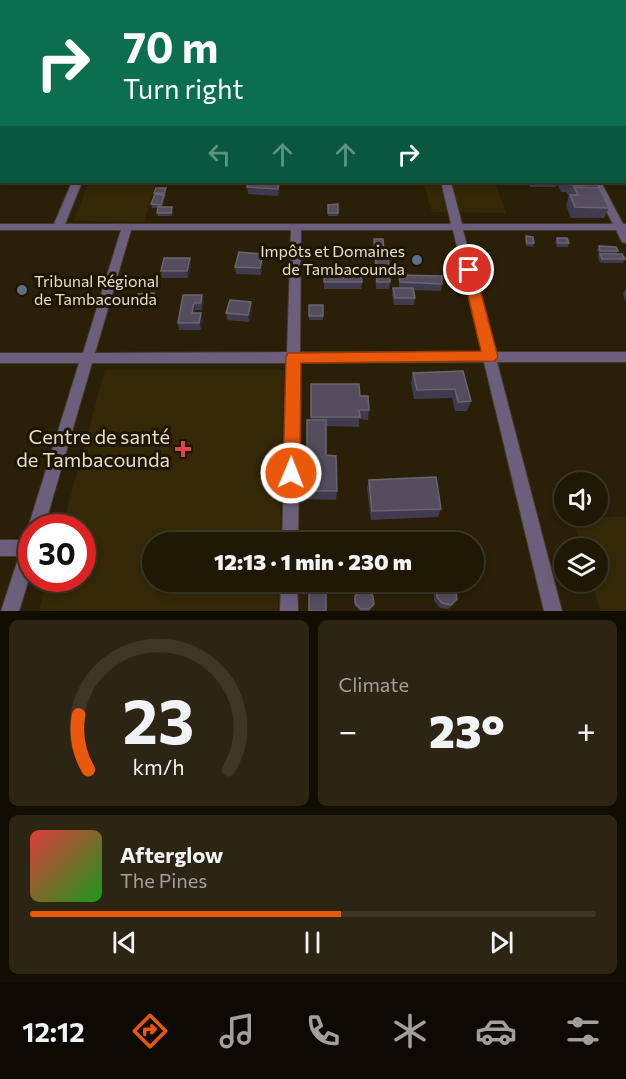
<!DOCTYPE html>
<html lang="en">
<head>
<meta charset="utf-8">
<style>
  body { margin:0; font-family:Commissioner,sans-serif; background:#2c2513; color:#f1f3f6; height:100vh; display:flex; flex-direction:column; font-size:22px; white-space:nowrap }
  * { box-sizing:border-box; margin:0 }
  p { font-size:20px; color:#a1a09a }
  .icon { flex:none; width:33px; height:33px; fill:none; stroke:currentColor; stroke-width:2; stroke-linecap:round; stroke-linejoin:round }
  .map { position:relative; height:611px; overflow:hidden }
  .sheet { display:flex; flex-direction:column; gap:9px; padding:9px; background:#110d03; flex:1 }
  .sheet>* { flex:none }
  .guide { position:absolute; left:0px; top:0px; width:627px; height:183px; box-shadow:0 3px 9px #0003,0 0 0 2px #3c3727; background:#0b6e4f; color:#fff; overflow:hidden }
  .controls { position:absolute; left:554px; top:472px; display:grid; gap:12px }
  .controls a { display:grid; place-items:center; width:54px; height:54px; border-radius:50%; background:#1f1805; box-shadow:0 3px 9px #0003,0 0 0 2px #3c3727; font-size:30px }
  .speed { position:absolute; left:18px; top:514px; display:flex; gap:12px; font-size:30px; font-weight:700; text-align:center }
  .speed>* { display:grid; place-content:center; width:78px; height:78px; border-radius:50%; background:#1f1805; box-shadow:0 3px 9px #0003,0 0 0 2px #3c3727; line-height:1 }
  .speed .limit { border:9px solid #d22; background:#fff; color:#111 }
  .pin { position:absolute; display:grid; place-items:center; width:51px; height:51px; color:#fff; margin:-26px; border:3px solid #fff; border-radius:50%; box-shadow:0 2px 6px #0007 }
  .me { position:absolute; width:66px; margin:-33px; rotate:1deg; stroke-linejoin:round; filter:drop-shadow(0 0 4px #0008) }
  .turn { display:flex; align-items:center; gap:21px; height:126px; padding:0 24px; font-size:27px }
  .turn .icon { width:78px; height:78px; stroke-width:2.5 }
  .turn b { display:block; font-size:42px; line-height:51px }
  .lanes { display:flex; align-items:center; height:57px; padding:0 24px; background:#0003; justify-content:center; gap:30px; direction:ltr }
  .lanes .off { opacity:.35 }
  .big { font-size:45px; font-weight:800; line-height:1.1 }
  .sheet .card { flex:1; display:flex; flex-direction:column; justify-content:center; gap:9px; min-width:0; padding:0 21px; border-radius:9px; background:#2c2513 }
  .sheet .dial { align-items:center; gap:0 }
  .dial svg { height:156px; overflow:visible; fill:none; stroke:#3c3727; stroke-width:7; stroke-linecap:round; text-anchor:middle }
  .dial text { fill:#f1f3f6; stroke:none }
  .song { display:flex; align-items:center; gap:18px }
  .cover { width:72px; height:72px; border-radius:9px; background:linear-gradient(135deg,hsl(0 70% 55%),hsl(120 70% 35%)) }
  .played { height:6px; border-radius:3px; background:linear-gradient(90deg,#ea580c 55%,#3c3727 55%) }
  .keys { display:flex; justify-content:space-around; direction:ltr }
  .heat { display:flex; justify-content:space-between; align-items:center; font-size:33px; direction:ltr }
  .sheet .tiles { flex:1; display:grid; gap:9px; grid-template-columns:1fr 1fr }
  .card:last-child { grid-column:span 2 }
  .trip { position:absolute; left:142px; top:532px; width:342px; height:60px; border-radius:30px; background:#1f1805; box-shadow:0 3px 9px #0003,0 0 0 2px #3c3727; font-weight:800; line-height:60px; text-align:center }
  .menu { display:flex; height:96px; justify-content:space-around; align-items:center; background:#0c0a02; color:#a1a09a }
  .menu .icon { width:42px; height:42px }
  .menu .on { color:#ea580c }
  .menu b { font-size:27px; color:#f1f3f6 }
  .map>svg:first-child { display:block }
</style>
</head>
<body>
<div class="map">
<svg width="626" height="611" viewBox="0 0 626 611">
  <rect width="100%" height="100%" fill="#292007"/>
  <path fill="#342807" d="M89,182H156L144,222L74,221Z
    M423,182H522L495,183L506,213L432,212Z
    M105,370H284L280,543H153V582H279L278,611H39L48,579H82V528H62Z
    M572,517H626V611H600L592,582H597V549H582Z"/>
  <g fill="none" stroke-linecap="round" stroke-linejoin="round">
    <g stroke="#433b23" stroke-width="2">
      <path id="street" d="M0,62H2V66H0Z
        M0,129H2V135H0Z
        M2,159V167L0,168V160Z
        M72,182H82L65,224H451L441,182H451L462,224H613L591,182H601L623,224H626V243L622,242L616,230H463L495,352H626V362H497L562,611H544L484,362L300,363L298,543H282L287,363H92L44,528H32V569L19,611H1L19,556H0V540H24L26,535L30,534L28,528L79,363H0V353H83L121,230H0V224H54ZM131,230H291L287,352L95,353ZM301,230H453L482,352H300Z
        M281,582H297L298,611H280Z"/>
    </g>
    <g stroke="#433b23" stroke-width="2">
      <path id="highway" d="M0,52H2V58H0Z"/>
    </g>
    <use href="#street" fill="#6c5f7d" fill-rule="evenodd"/>
    <use href="#highway" fill="#d4baf6" fill-rule="evenodd"/>
    <g stroke="#9e9684" stroke-width="4">
      <path id="rail" d="M0,0H3
        M601,2L625,0"/>
    </g>
    <use href="#rail" stroke="#1f1601" stroke-width="2" stroke-dasharray="7" stroke-linecap="butt"/>
  </g>
  <path fill="#413b4f" d="M305,182H314L313,184L305,183Z
    M528,182H596L598,185L597,188L609,208L604,218H571L566,205L569,195H568L566,192H561L557,183L556,187H530Z
    M247,187H280L278,196L248,194Z
    M166,188V192L165,198L162,207L173,211L172,216H158L157,213L158,208H152L151,204L155,195L154,193Z
    M338,204V216H328V205Z
    M526,236L534,243L533,247L526,246L525,240Z
    M557,238L569,243L568,247H557L555,242Z
    M374,239L390,282L389,289H376L374,246Z
    M599,246L618,251L616,254L625,259L623,263H600L598,257L599,254L597,250Z
    M263,254V261L261,275L236,274L235,267Z
    M190,258L191,265L188,278H162L161,271Z
    M324,274L362,282L361,289H324Z
    M399,275L442,284L441,291L414,290L415,298L414,305H394L392,295L393,288H399Z
    M626,288V302L623,294Z
    M154,293L155,297L153,306L137,307L136,303Z
    M183,295L204,302L202,310H195L194,313L203,320L201,330H179L178,323Z
    M251,302L252,309L249,322L227,320L226,313Z
    M309,305H323V320H309Z
    M463,371L471,401L467,411H455L452,398L414,399L411,383L413,373Z
    M311,384L360,396L369,410L368,420L359,419V427L326,426V455L337,491L336,500L307,499V420H311Z
    M369,480L441,509L438,517L371,520L367,488Z
    M362,582H375L374,584L367,585Z
    M436,588L454,604L448,609L440,608L434,601V593Z
    M355,596L374,604L373,606L369,611H360L355,606Z"/>
  <path fill="#30292c" d="M0,142L2,144V152L0,155Z
    M279,182L280,187L278,196V189Z
    M164,195L165,198L161,208V205Z
    M263,254V261L261,275L260,268Z
    M190,258L191,265L188,278L187,271Z
    M154,293L155,297L153,306L152,303Z
    M202,295L204,302L202,310L201,303Z
    M251,302L252,309L249,322L248,315Z
    M194,303L195,310L193,320L192,313Z
    M201,313L203,320L201,330L199,323Z"/>
  <path fill="#534d5d" stroke="#6a646f" stroke-width="1.5" d="M248,182H279L278,189L247,187Z
    M565,182H596L598,185H572L570,182Z
    M574,187L599,188L609,208L575,207L570,195H578Z
    M156,188H166L164,193H154Z
    M155,194L164,195L161,205L151,204Z
    M338,204V213H328V205Z
    M158,207H172L171,213H157Z
    M526,236L533,237L534,243H527Z
    M557,238H567L569,243H558Z
    M374,239H383L384,252H388L390,282H377Z
    M599,246L616,247L618,251H600Z
    M239,252L263,254L260,268L235,267Z
    M600,254H622L625,259H602Z
    M164,258H190L187,271H161Z
    M361,273L362,282H324V274Z
    M399,275L442,276V284L400,282Z
    M393,288H413L415,298H395Z
    M154,293L152,303H136L138,294Z
    M183,295H202L201,303H194L192,313H201L199,323H178Z
    M230,300L251,302L248,315L226,313Z
    M309,305H323V316H309Z
    M463,371L471,401L458,402L455,389L417,390L413,373Z
    M311,384H359L360,396H368L369,410H359L360,417H311Z
    M307,420H326V455L336,456L337,491H307Z
    M436,477L441,509L372,511L369,480Z
    M309,582H326V611H309Z
    M442,583L450,584L456,591L457,599L451,605L442,603L437,597L436,588Z
    M360,590H368L373,596L374,604L369,609H361L355,603V596Z"/>
  <path fill="#ea580c" stroke="#983908" stroke-width="1.5" d="M469,266L475,270L498,357L495,361L301,363L300,473L297,479L291,481L285,479L283,473L286,357L288,353L481,351L462,270Z"/>
  <g fill="#5c6f8a" stroke="#1f1601" stroke-width="2">
    <circle cx="417" cy="260" r="6"/>
    <circle cx="22" cy="290" r="6"/>
  </g>
  <path fill="#e0444e" stroke="#1f1601" stroke-width="2" d="M180 440h6v6h6v6h-6v6h-6v-6h-6v-6h6z"/>
  <g text-anchor="middle" stroke-width="6" stroke-linejoin="round" paint-order="stroke">
    <g font-size="16" fill="#e4ded0" stroke="#1f1601" text-anchor="end">
      <text x="405" y="257">Impôts et Domaines<tspan x="405" dy="18">de Tambacounda</tspan></text>
      <text x="34" y="287" text-anchor="start">Tribunal Régional<tspan x="34" dy="18">de Tambacounda</tspan></text>
    </g>
    <g font-size="20" fill="#e4ded0" stroke="#1f1601" text-anchor="end">
      <text x="170" y="444">Centre de santé<tspan x="170" dy="23">de Tambacounda</tspan></text>
    </g>
  </g>
</svg>
<div class="controls">
<a><svg class="icon" aria-label="sound" viewBox="0 0 24 24"><path d="M4 9h4l5-4v14l-5-4H4zM17 9q2 3 0 6"/></svg></a>
<a><svg class="icon" aria-label="layers" viewBox="0 0 24 24"><path d="M12 4l9 5-9 5-9-5zM3 14l9 5 9-5"/></svg></a>
</div>
<div class="speed"><div class="limit">30</div></div>
<div class="pin" style="left:469px;top:270px;background:#d93025"><svg class="icon" aria-label="arrive" viewBox="0 0 24 24"><path d="M6 21V4h12l-3 4 3 4H6"/></svg></div>
<svg class="me" style="left:291px;top:473px" viewBox="-20 -20 40 40"><circle r="17" fill="#ea580c" stroke="#fff" stroke-width="3"/><path d="M0-11L8 9 0 5-8 9z" fill="#fff"/></svg>
<div class="trip">12:13 · 1 min · 230 m</div>
<div class="guide">
<div class="turn"><svg class="icon" aria-label="right" viewBox="0 0 24 24"><path d="M7 20v-9h11M14 6l5 5-5 5"/></svg><div><b>70 m</b>Turn right</div></div>
<div class="lanes"><svg class="icon off" aria-label="left" viewBox="0 0 24 24"><path d="M17 20v-9H6M10 6l-5 5 5 5"/></svg><svg class="icon off" aria-label="ahead" viewBox="0 0 24 24"><path d="M12 20V5M6 11l6-6 6 6"/></svg><svg class="icon off" aria-label="ahead" viewBox="0 0 24 24"><path d="M12 20V5M6 11l6-6 6 6"/></svg><svg class="icon" aria-label="right" viewBox="0 0 24 24"><path d="M7 20v-9h11M14 6l5 5-5 5"/></svg></div>
</div>
</div>
<section class="sheet">
<div class="tiles">
<div class="card dial"><svg viewBox="0 0 100 80">
<path d="M14 69A42 42 0 1 1 86 69"/>
<path d="M14 69A42 42 0 0 1 9 41" stroke="#ea580c"/>
<text x="50" y="56" font-size="32" font-weight="700">23</text>
<text x="50" y="72" font-size="11">km/h</text>
</svg></div>
<div class="card"><p>Climate</p>
<div class="heat"><a>−</a><b class="big">23°</b><a>+</a></div>
</div>
<div class="card">
<div class="song"><i class="cover"></i><div><b>Afterglow</b><p>The Pines</p></div></div>
<div class="played"></div>
<div class="keys"><svg class="icon" aria-label="previous" viewBox="0 0 24 24"><path d="M18 5L8 12l10 7zM5 5v14"/></svg><svg class="icon" aria-label="pause" viewBox="0 0 24 24"><path d="M8 5v14M16 5v14"/></svg><svg class="icon" aria-label="next" viewBox="0 0 24 24"><path d="M6 5l10 7-10 7zM19 5v14"/></svg></div>
</div>
</div>
</section>
<nav class="menu">
<b>12:12</b>
<svg class="icon on" aria-label="directions" viewBox="0 0 24 24"><path d="M12 3l9 9-9 9-9-9zM9 14v-3h6M13 9l2 2-2 2"/></svg>
<svg class="icon" aria-label="music" viewBox="0 0 24 24"><path d="M9 18V5l10-2v13"/><circle cx="6" cy="18" r="3"/><circle cx="16" cy="16" r="3"/></svg>
<svg class="icon" aria-label="phone" viewBox="0 0 24 24"><path d="M5 4h4l2 5-3 2q2 4 5 5l2-3 5 2v4C11 20 4 13 5 4z"/></svg>
<svg class="icon" aria-label="climate" viewBox="0 0 24 24"><path d="M12 3v18M4 7l16 10M4 17L20 7"/></svg>
<svg class="icon" aria-label="car" viewBox="0 0 24 24"><path d="M5 17H2v-5l4-1 3-4h7l3 4 3 1v5h-3M9 17h6M6 11h13"/><circle cx="7" cy="17" r="2"/><circle cx="17" cy="17" r="2"/></svg>
<svg class="icon" aria-label="filters" viewBox="0 0 24 24"><path d="M4 7h16M4 17h16"/><circle cx="9" cy="7" r="2"/><circle cx="15" cy="17" r="2"/></svg>
</nav>
</body>
</html>
